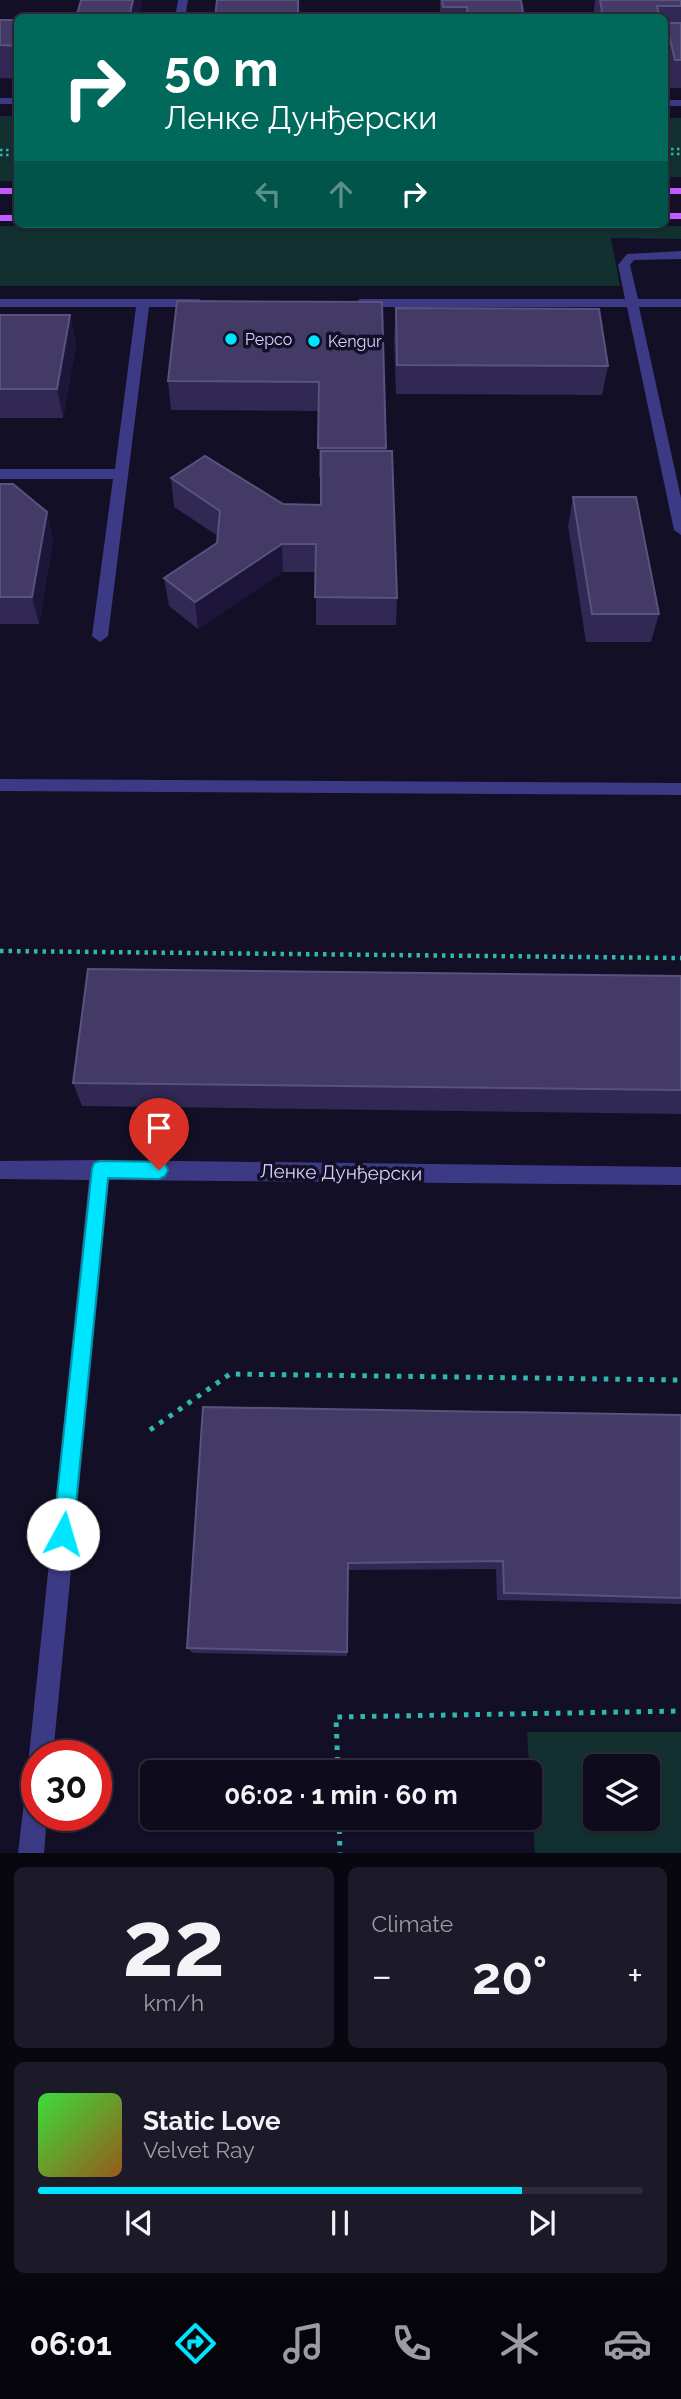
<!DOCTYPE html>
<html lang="en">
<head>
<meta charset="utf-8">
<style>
  body { margin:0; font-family:Raleway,sans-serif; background:#1c1929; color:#f1f3f6; height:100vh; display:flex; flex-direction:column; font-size:26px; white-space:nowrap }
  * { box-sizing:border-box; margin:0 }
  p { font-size:23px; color:#9b9ba3 }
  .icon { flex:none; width:38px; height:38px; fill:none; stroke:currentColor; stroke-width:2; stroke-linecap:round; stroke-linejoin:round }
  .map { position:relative; height:1853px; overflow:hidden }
  .panel { display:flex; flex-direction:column; gap:14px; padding:14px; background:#08060f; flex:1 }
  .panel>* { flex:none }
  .guide { position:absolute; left:14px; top:14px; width:654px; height:214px; border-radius:10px; box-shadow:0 2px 5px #0004,0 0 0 2px #2e2b3b; background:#00695c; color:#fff; overflow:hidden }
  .tools { position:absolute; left:583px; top:1754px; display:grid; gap:14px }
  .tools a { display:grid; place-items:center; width:77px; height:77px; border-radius:10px; background:#0e0b1c; box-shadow:0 2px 5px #0004,0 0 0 2px #2e2b3b; font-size:35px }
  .speed { position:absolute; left:21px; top:1740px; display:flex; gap:14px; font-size:35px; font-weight:700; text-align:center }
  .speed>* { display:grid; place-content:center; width:91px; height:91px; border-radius:50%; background:#0e0b1c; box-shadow:0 2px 5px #0004,0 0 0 2px #2e2b3b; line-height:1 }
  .speed .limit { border:10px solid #d22; background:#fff; color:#111 }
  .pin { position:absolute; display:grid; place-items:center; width:60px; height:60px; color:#fff; margin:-72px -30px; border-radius:50% 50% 50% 0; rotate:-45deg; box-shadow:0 0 7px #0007 }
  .pin .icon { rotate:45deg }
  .me { position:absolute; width:77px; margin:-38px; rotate:6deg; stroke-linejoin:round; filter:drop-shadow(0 0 5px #0008) }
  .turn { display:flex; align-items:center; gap:24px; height:147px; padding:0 35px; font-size:32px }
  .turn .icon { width:91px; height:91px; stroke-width:2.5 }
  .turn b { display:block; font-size:49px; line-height:60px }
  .lanes { display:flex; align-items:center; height:66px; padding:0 35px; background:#0003; justify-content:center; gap:35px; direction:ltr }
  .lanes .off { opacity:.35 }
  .big { font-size:52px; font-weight:700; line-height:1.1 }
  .panel .widget { flex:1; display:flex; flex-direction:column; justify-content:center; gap:10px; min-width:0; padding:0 24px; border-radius:10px; background:#1c1929 }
  .panel .dial { align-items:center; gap:0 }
  .dial b { font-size:91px; line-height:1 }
  .song { display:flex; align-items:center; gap:21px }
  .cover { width:84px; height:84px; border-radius:10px; background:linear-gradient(135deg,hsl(120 70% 55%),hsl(30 70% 35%)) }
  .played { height:7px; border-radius:4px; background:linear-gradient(90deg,#00e5ff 80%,#2e2b3b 80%) }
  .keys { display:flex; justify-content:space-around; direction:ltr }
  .heat { display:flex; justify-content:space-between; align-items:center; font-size:38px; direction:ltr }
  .panel .tiles { flex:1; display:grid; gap:14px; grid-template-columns:1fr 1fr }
  .widget:last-child { grid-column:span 2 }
  .trip { position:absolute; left:140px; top:1760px; width:402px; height:70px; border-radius:10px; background:#0e0b1c; box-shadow:0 2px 5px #0004,0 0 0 2px #2e2b3b; font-weight:700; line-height:70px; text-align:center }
  .dock { display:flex; height:112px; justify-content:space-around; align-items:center; background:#06040b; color:#9b9ba3 }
  .dock .icon { width:49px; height:49px }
  .dock .selected { color:#00e5ff }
  .dock b { font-size:32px; color:#f1f3f6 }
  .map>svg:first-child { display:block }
</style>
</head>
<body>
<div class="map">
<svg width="681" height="1853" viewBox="0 0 681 1853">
  <rect width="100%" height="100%" fill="#130f26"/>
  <path fill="#12302f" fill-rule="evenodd" d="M0,116H17V181H0Z
    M665,118H681V177H665Z
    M0,226H681V239L611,238L620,286H0Z
    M527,1732H681V1853H535ZM595,1766H648V1818H595Z"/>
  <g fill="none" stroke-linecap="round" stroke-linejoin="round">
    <path stroke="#2fb8b0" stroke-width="2.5" stroke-dasharray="2.5 3.5" stroke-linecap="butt" d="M665,149H681
      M0,150H18
      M665,154H681
      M0,155H18"/>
    <path stroke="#2fb8b0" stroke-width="4.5" stroke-dasharray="3.5 5" stroke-linecap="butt" d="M0,951L681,958"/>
    <path stroke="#2fb8b0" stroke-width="5" stroke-dasharray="4.5 7" stroke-linecap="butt" d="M150,1430L230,1374L681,1380
      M338,1773L336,1717L681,1711
      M339,1818L340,1853"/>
    <path fill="#3d3a85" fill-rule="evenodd" d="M178,0H188L185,18H175Z
      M0,98H18V104H0Z
      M665,100H681V106H665Z
      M681,251V259L634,260L630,265L638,299H681V307H639L681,498V535L674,530L627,307H360L354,303L360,299H625L618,265L627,254Z
      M0,299H199L205,303L199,307H149L108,636L100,642L92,636L113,479H0V469H115L136,307H0Z
      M0,779L681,783V795L0,791Z
      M100,1160L681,1167V1185L109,1180L53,1755H37V1765L32,1764L29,1755L89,1180L0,1179V1161Z
      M37,1782V1815H47L44,1853H18L25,1794L28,1785Z"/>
    <path fill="#c25bff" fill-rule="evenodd" d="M0,188H18V194H0Z
      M665,188H681V194H665Z
      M665,213H681V219H665Z
      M0,215H18V221H0Z"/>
  </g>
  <path fill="#312854" d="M440,0H521L524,18H440Z
    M595,0H681V88H670L665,70V18H593Z
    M0,20H18V79L0,78Z
    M382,302L386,451L397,598L396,625H316V572H283L198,629L169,606L164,578L217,543L218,536L174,507L171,478L283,504L321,505V477H319V411L171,410L168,381Z
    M396,308L608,366L602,395L396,394L394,338Z
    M0,315H70L76,344L63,418H0Z
    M0,484L47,512L53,541L39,624H0Z
    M573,497L659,614L651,642H586L568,526Z
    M681,976V1114L82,1106L73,1083Z
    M203,1407L681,1415V1604L497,1600L496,1569L348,1570L347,1656L193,1653L187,1648Z"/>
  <path fill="#1d163a" d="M133,0H143L139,18H129Z
    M298,0H300L299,18H298Z
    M70,315L76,344L63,418L57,389Z
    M47,512L53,541L39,624L32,597Z
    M282,544L283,572L198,629L195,602Z"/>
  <path fill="#433a66" stroke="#5a527e" stroke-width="2" d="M81,0H133L129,18H76Z
    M217,0H298V18H215Z
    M442,0H521L524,18H468L467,7H443Z
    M600,0H681V6H657L660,18H603Z
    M0,20H18V46L0,45Z
    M665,23H681V60H675L669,35H665Z
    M177,301L382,302L386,448H318L319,382L168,381Z
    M396,308L599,309L608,366L397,365Z
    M0,315H70L57,389H0Z
    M321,451H392L397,598L315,597L316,544H282L195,602L164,578L217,543L220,511L171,478L205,456L283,504L321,505Z
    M0,484H13L47,512L32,597H0Z
    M573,497H636L659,614H592Z
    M88,969L681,976V1090L73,1083Z
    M203,1407L681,1415V1598L504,1593L503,1561L348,1563L347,1652L187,1648Z"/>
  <path fill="#00e5ff" stroke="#0095a6" stroke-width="2" d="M100,1161L159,1162L165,1164L168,1170L165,1176L159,1179L108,1178L73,1534L70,1541L63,1544L56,1541L53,1534L92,1169L94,1163Z"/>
  <g fill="#00e5ff" stroke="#130f26" stroke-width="2.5">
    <circle cx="231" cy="339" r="7"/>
    <circle cx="314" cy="341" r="7"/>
  </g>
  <g text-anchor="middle" stroke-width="7" stroke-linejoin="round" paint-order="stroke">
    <g font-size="16" fill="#d9d4ff" stroke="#130f26" text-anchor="start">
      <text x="245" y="345">Pepco</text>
      <text x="328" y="347">Kengur</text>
    </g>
    <g font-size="19" fill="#d9d4ff" stroke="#130f26">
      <text transform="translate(341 1172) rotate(1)" y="7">Ленке Дунђерски</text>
    </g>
  </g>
</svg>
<div class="tools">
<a><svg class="icon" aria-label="layers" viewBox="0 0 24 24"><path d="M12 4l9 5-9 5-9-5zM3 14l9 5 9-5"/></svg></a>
</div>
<div class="speed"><div class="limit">30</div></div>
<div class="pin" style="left:159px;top:1170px;background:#d93025"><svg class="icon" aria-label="arrive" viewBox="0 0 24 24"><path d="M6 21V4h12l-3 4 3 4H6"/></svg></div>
<svg class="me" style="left:63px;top:1534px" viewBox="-20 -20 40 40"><circle r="19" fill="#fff"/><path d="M0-13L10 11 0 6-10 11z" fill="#00e5ff"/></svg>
<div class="trip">06:02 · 1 min · 60 m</div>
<div class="guide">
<div class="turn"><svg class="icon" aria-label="right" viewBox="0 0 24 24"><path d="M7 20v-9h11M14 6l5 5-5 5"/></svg><div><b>50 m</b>Ленке Дунђерски</div></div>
<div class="lanes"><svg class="icon off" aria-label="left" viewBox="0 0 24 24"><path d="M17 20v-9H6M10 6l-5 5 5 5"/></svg><svg class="icon off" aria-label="ahead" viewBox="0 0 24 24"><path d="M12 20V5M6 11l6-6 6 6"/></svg><svg class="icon" aria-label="right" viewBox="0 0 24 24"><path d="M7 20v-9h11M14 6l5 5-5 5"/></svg></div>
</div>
</div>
<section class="panel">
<div class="tiles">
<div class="widget dial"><b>22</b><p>km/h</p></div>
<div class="widget"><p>Climate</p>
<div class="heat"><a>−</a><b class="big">20°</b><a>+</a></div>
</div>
<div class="widget">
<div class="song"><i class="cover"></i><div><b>Static Love</b><p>Velvet Ray</p></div></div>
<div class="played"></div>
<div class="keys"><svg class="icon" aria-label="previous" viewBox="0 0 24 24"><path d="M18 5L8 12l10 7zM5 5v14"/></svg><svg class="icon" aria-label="pause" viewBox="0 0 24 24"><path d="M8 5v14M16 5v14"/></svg><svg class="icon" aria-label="next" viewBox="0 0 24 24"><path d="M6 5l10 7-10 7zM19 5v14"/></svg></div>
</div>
</div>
</section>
<nav class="dock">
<b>06:01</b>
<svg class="icon selected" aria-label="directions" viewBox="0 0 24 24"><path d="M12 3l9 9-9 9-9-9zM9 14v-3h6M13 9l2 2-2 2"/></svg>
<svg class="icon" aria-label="music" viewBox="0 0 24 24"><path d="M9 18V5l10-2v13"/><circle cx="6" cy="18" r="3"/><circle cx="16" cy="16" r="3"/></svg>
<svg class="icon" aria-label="phone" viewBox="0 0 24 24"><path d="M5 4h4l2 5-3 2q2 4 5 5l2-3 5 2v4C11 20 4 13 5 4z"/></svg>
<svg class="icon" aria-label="climate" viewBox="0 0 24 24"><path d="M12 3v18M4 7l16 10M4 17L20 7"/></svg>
<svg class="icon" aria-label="car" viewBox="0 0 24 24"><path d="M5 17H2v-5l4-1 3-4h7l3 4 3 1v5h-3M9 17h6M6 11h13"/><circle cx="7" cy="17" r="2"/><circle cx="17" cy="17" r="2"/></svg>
</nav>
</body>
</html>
